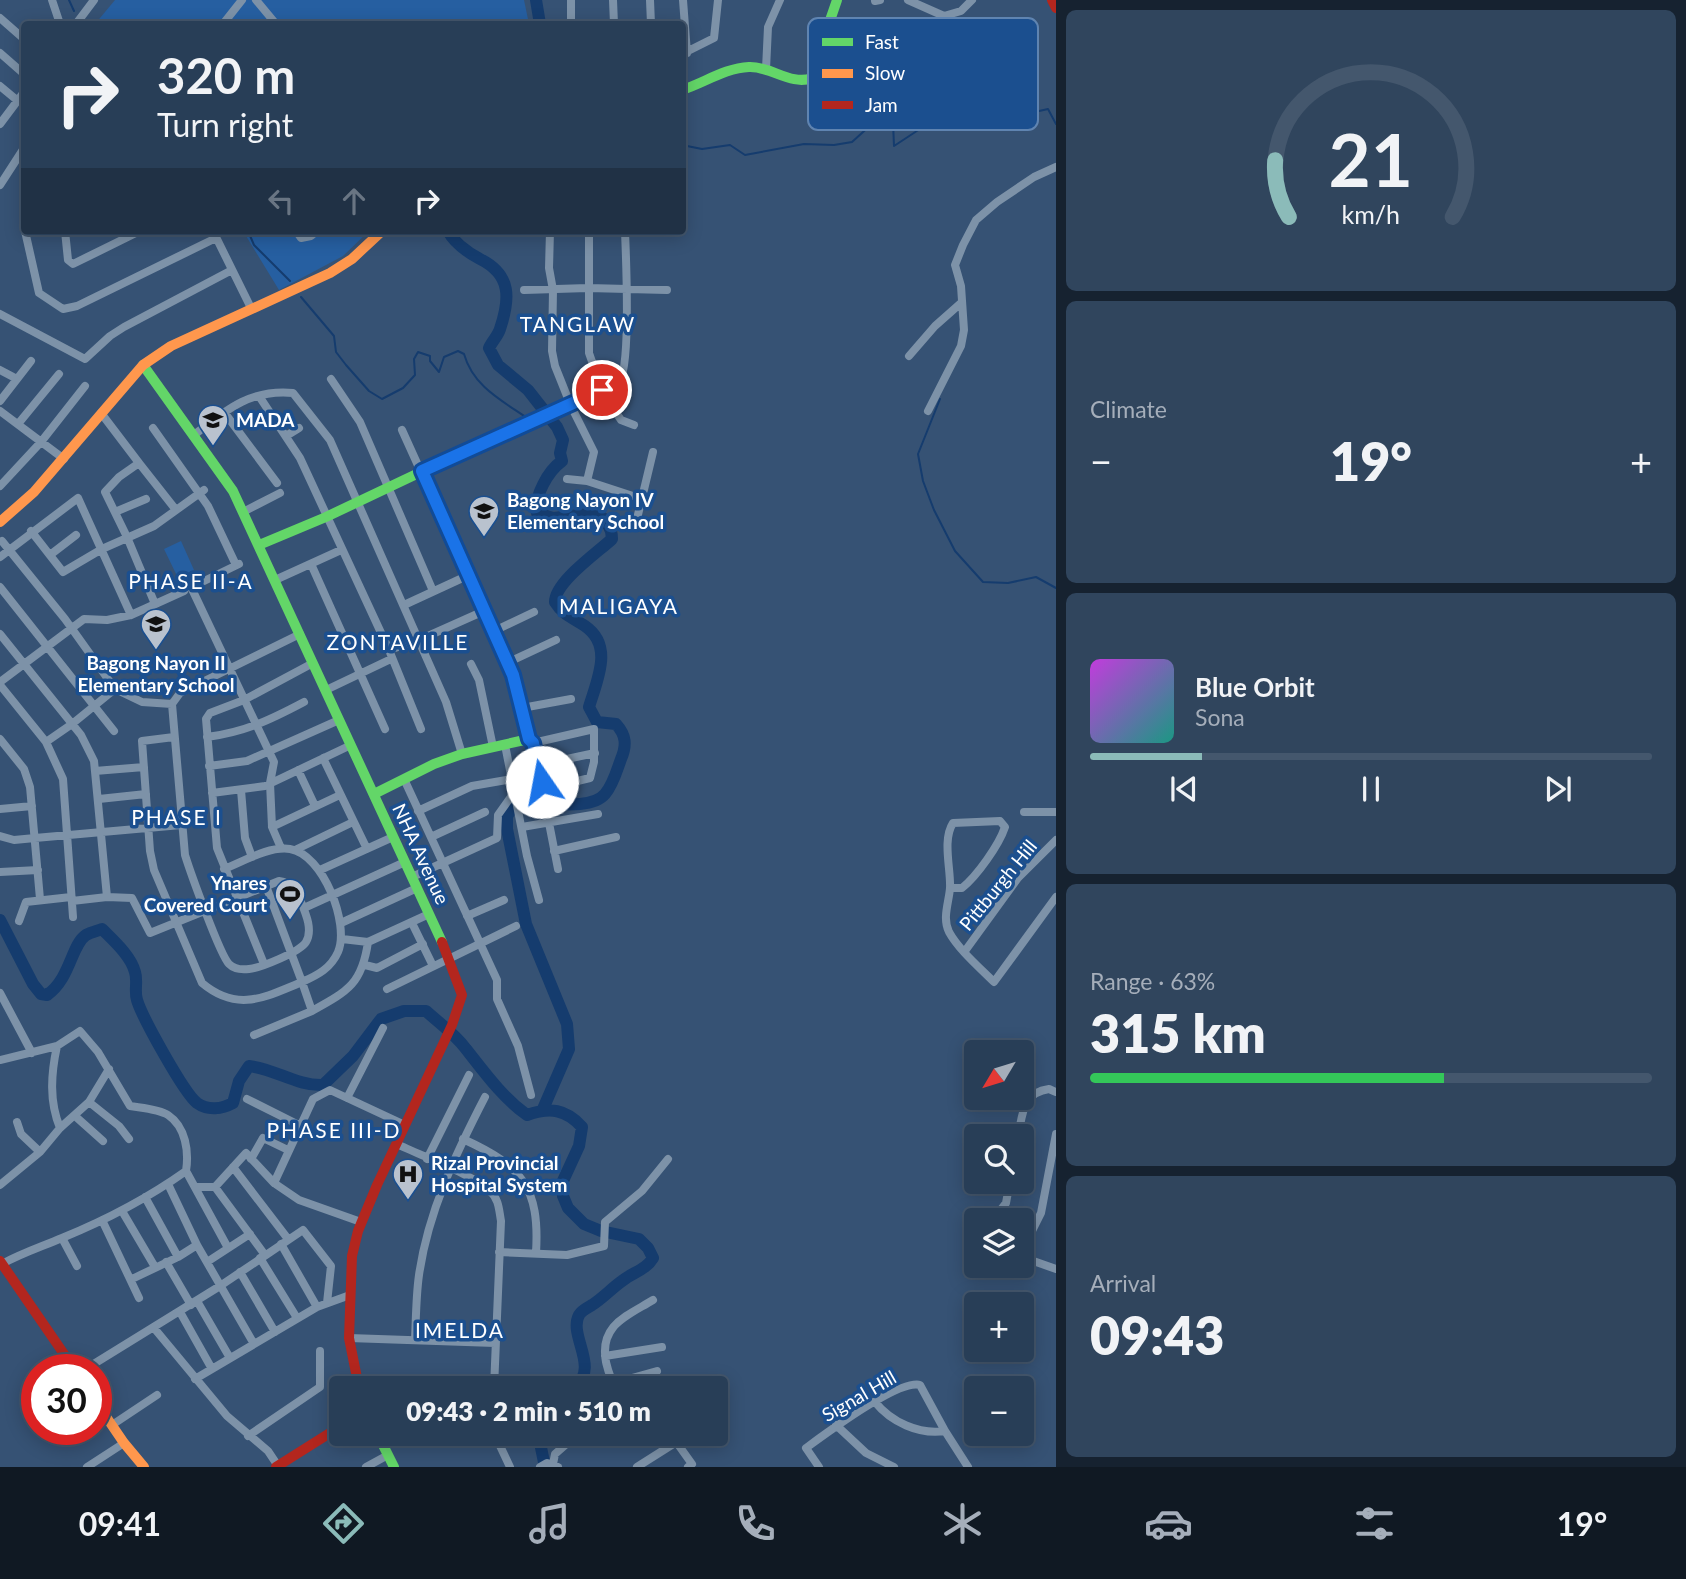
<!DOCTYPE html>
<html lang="en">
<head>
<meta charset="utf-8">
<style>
  body { margin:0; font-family:Lato,sans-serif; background:#30455d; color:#f1f3f6; height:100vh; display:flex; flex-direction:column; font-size:26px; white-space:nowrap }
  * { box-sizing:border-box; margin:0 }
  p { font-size:23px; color:#a5aeba }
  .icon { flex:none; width:38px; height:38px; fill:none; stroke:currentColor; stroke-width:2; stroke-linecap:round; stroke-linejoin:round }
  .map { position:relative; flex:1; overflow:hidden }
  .drawer { display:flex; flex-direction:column; gap:10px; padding:10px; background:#162230; width:630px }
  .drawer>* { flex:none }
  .banner { position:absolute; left:21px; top:21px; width:665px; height:214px; border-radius:7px; box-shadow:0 4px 18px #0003,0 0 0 2px #44576d; background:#283e57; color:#f1f3f6; overflow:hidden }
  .needle { width:46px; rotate:232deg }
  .fabs { position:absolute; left:964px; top:1040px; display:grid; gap:14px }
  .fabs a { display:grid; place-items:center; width:70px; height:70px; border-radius:7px; background:#283e57; box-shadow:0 4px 18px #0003,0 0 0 2px #44576d; font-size:35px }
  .speed { position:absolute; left:21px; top:1354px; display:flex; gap:14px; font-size:35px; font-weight:700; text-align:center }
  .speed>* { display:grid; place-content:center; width:91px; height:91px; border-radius:50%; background:#283e57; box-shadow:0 4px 18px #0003,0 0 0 2px #44576d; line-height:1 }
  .speed .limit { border:10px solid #d22; background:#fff; color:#111 }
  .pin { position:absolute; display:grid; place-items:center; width:60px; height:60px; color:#fff; margin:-30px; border:4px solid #fff; border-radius:50%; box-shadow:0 2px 7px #0007 }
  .me { position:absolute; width:77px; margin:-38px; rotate:348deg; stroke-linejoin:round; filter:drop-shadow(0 0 5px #0008) }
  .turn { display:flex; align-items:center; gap:24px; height:147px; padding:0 21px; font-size:32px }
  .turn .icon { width:91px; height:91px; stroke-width:2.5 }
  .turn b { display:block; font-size:49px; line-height:60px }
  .lanes { display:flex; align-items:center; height:66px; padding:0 21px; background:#0003; justify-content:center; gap:35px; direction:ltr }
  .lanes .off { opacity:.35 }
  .big { font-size:52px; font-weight:800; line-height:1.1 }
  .drawer .card { flex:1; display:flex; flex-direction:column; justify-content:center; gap:10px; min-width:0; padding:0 24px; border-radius:10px; background:#30455d }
  .drawer .dial { align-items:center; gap:0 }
  .dial svg { height:182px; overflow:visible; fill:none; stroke:#44576d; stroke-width:7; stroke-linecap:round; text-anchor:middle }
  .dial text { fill:#f1f3f6; stroke:none }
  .song { display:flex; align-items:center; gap:21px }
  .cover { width:84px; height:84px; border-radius:10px; background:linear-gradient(135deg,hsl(290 70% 55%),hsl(170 70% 35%)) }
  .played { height:7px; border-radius:4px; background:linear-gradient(90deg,#8bbbb9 20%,#44576d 20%) }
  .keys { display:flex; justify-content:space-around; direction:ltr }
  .heat { display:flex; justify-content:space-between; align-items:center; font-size:38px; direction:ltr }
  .charge { height:10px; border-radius:5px; background:linear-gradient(90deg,#34c759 63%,#44576d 0) }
  .trip { position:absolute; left:329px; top:1376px; width:399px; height:70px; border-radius:7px; background:#283e57; box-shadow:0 4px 18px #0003,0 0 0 2px #44576d; font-weight:800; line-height:70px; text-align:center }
  .tabs { display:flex; height:112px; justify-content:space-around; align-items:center; background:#101923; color:#a5aeba }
  .tabs .icon { width:49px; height:49px }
  .tabs .current { color:#8bbbb9 }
  .tabs b { font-size:32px; color:#f1f3f6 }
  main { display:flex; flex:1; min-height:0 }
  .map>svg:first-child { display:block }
</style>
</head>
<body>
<main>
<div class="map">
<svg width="1056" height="1467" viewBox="0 0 1056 1467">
  <rect width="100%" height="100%" fill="#365274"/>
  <path fill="#265fa1" d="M115,0H524L529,24H95Z
    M243,231H369L343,256L279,290Z
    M181,541L194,570L178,578L164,549Z"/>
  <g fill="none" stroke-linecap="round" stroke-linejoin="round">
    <path stroke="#153c6e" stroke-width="2" d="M69,0L74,11
      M682,145L702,149L730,145L745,155L804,144L834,145L852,142L873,123L893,122L894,146L929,123L936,108L958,103L975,116L995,121L1048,109L1056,124
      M248,231L254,245L290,281
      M301,297L334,336L336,352L346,365L369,391L382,399L403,388L415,375L414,359L418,352L430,356V361L439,372L444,357L458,351L464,354C473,386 501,400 527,418L543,411
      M940,399L918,454L923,481L934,510L955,551L983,582L1008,583L1036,577L1056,588"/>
    <path stroke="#153c6e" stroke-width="12" d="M536,0L540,24
      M448,231C455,244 467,252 480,259C512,275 510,299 500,329C498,336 492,341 489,348L498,365L528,390L557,427L563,440L560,453L562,461C548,471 534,496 537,513L553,518L596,513C606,519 612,527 612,539C597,553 555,582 555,602C563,615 573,618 585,626C614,646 597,680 589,707L597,722L616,724C626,735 627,745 621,759C617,770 613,785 605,794C591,811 547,802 527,803
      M512,808L507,816V829L526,924L567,1024L569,1049L543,1109
      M0,920L33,984L41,994L47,995C71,978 71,945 86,935C91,932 97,931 102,929C114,941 131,956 135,972C138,981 134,991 137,1000C142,1017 184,1093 197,1103C208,1111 222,1109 233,1103L239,1081L249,1066C275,1069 297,1086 323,1085L353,1056L381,1019L404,1011H426C439,1023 455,1034 466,1049C485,1073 502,1097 527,1115C550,1107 566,1109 582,1127L579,1146L562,1183L563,1196L568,1208L584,1224L601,1231L639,1239L648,1248L653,1258C646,1270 633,1272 622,1281C612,1288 603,1298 592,1305C587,1308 582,1310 579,1315C568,1336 600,1366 575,1388
      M538,1433L545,1467"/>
    <path stroke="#7d92a8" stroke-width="8" d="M52,0L60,24
      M256,0L276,24
      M571,0V24
      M613,0L614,24
      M650,0L651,24
      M683,0L687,53
      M908,0L944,16L961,11L972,0
      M875,1L880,0
      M0,18L24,39
      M76,24L94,0
      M223,24L242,0
      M0,53L24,74
      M682,54L714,38L718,0
      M766,69L768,27L780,0
      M0,86L18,101
      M0,124L24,92
      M0,185L24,148
      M24,218V227
      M25,231L39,293L63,309L77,306L216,238
      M65,231L68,260L73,264L140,231
      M213,231L251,308
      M296,231L301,238L311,236L317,231
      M550,231L549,268L553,290L552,351L555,366L571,406L594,452L587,481
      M589,231V353L602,390L617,414L621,420L634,425
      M524,290L588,288L667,290
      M0,314L85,359L110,336L124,327L232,270
      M909,356L935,326L961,303
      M0,370L17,379
      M331,379L360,422L433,591
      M259,396L300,458L389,650L421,729
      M0,401L31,361
      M0,411L64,459
      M928,411L961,346L964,330L961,286L955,265L963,245L976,220L997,202L1034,177L1056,167
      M224,412L277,483
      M101,413L139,463
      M18,424L59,374
      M153,428L208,506L236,565
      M402,430L421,472
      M194,435C226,410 250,389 293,393L330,440L446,702L462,754
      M286,436L299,428
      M423,471L571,406L620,380C631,362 626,258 625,231
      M567,479L587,481L642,499
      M0,486L41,442L85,386
      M115,512L146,499
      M243,512L280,493
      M636,523L653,452
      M31,531L63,572L102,549L154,526L204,490
      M2,541L65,619L115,689L142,702L172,704
      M50,555L76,535
      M0,557L78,498L131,615
      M311,564L385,729
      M275,580L341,550
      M200,583L239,564
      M0,587L114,731
      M191,587L274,762L270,783L272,827L281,848
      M155,604L127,537L105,492L119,477L139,463L176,510
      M404,605L469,575
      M494,631L534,612
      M0,634L81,735L94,761L107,897
      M389,650L419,640L484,611
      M507,663L556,640
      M471,664L479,680L493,747
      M0,682L84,619L107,620L131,615L184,591
      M0,685L46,742L63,779L73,917
      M326,690L391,659
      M522,708L571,699
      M174,737L142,741L150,851L154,870L202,983C238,1013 265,997 302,982L312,1011C348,991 362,984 368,942
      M207,737C245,732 270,720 304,702
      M0,739L24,769L30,787L40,899
      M529,739L533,743L544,789L590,778L594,762V729L533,743
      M46,742L72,724L115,689
      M505,745L527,856L539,900
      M323,758L367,849
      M539,765L595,753
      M209,766L247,761L339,720
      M298,770L315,806
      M95,771L144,767
      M404,779L497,980V999L518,1046L531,1095
      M241,790L245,838L252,857
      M212,793L265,786L351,745
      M99,799L146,794
      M0,809L32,806
      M418,811L472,786L512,779
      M1024,812H1056
      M549,823L558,869
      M272,827L340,795
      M522,827L598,814
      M0,836L14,840L35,838L181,825
      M431,837L485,812
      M295,850L353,822
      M554,851L616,837
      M224,869C244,861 269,846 290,849C323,854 350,924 338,952C331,968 318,975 302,982L266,886
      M320,870L393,837
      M0,872L38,870
      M412,877L497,838L498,815L515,791
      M950,888H962C977,876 999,845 1005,827L1000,821L953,823C942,840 951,869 950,888C949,902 942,918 949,932C959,950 979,967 994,982L1056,897
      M72,901L107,897L132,898L150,933L279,881C292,883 296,891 301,902C306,914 313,930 306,942C300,952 260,968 249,969C241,970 234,969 229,964C220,955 190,871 185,855L172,704L180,693L300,634
      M304,908L405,862
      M467,916L504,900
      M19,921L26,902L71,897
      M341,923L417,888
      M412,923L433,966
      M342,939L368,942L429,914
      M965,951L1018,878L1056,840
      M264,964L217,848L206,719L210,713L244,700L313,663
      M365,965L377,968L423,944
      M387,989L516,926
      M0,993L32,1053
      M254,1035L312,1011
      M0,1060L57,1046
      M347,1098L383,1028
      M247,1099L299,1125
      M89,1102L119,1126L129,1139
      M75,1116L103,1141
      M17,1122L21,1134L40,1152
      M1018,1136C1023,1113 1022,1093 1049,1089L1056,1092
      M463,1139C522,1166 540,1187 536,1253
      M397,1144C419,1155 476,1176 490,1191C499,1199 499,1210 501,1221L494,1388
      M251,1159L263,1138L288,1150
      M427,1159L469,1075
      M233,1167L288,1239
      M186,1171L228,1248
      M168,1184L197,1245L254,1344
      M0,1185L40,1152L60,1128L89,1102L109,1069
      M196,1187H215L246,1153L274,1183
      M215,1187L265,1255
      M145,1197L178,1257
      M122,1211L155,1267
      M102,1220L139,1298
      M993,1220L1006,1203L1010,1181
      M361,1222L299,1200L274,1183L313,1099L330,1090L405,1125
      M62,1238L77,1266
      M281,1244L317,1307
      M1022,1251L1041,1213L1056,1134
      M499,1252L567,1255L604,1246L605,1222L642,1191L668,1159
      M1022,1257L1056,1269
      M260,1258L297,1318
      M166,1262L191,1305
      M207,1262L250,1234
      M2,1264C22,1253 41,1247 62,1238C106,1220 148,1198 186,1171C189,1152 186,1127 168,1115C159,1109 142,1108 130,1106L98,1052L80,1031L57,1046C51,1074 49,1101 60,1128
      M240,1272L275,1332
      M132,1279L178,1257L197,1245
      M653,1300C627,1316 599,1325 606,1362C608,1370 609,1376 614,1383L657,1371
      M197,1301L230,1358
      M180,1312L212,1369
      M154,1328L227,1416L268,1451L278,1466
      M349,1338L495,1343
      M415,1340C416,1318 416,1296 419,1275C428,1212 456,1153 485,1097
      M605,1356L662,1347
      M84,1370L220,1286L303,1230L331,1266L327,1303
      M195,1379L317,1307L350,1295
      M875,1402C891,1422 919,1435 945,1431
      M112,1425L157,1395
      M836,1425L866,1453L894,1467
      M494,1433L510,1467
      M248,1436L320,1387V1351
      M677,1443L692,1464L688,1467
      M553,1464L555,1454L579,1433
      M87,1467L124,1443
      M366,1467L388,1455
      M540,1467L547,1463L558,1467
      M637,1467L689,1434
      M819,1467L806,1448C825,1434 899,1379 920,1385L945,1431L968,1467"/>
    <path stroke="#63d668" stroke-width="10" d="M682,90C704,83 725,68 749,67C771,66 791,86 812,78L820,67L826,32L837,0
      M143,365L233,491L442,942
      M259,545L326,517L423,471L513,675L529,739L462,754L434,764L374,794
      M377,1433L394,1467"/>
    <path stroke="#ff974d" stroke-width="10" d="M0,522L34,492L143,365L171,346L330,273L352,259L382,231
      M96,1402L124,1443L144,1467"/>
    <path stroke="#b3261e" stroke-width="10" d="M1052,0L1056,8
      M0,1261L75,1370
      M359,1388L349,1338L352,1256L358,1231L377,1185L452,1025L462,995L442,942
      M276,1467L341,1426"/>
  </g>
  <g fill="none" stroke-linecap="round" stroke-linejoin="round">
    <g stroke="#114b97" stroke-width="18">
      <path id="route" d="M542,782L533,743L529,739L513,675L422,471L602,390"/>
    </g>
    <use href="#route" stroke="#1a73e8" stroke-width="12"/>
  </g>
  <defs>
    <g id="school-pin" transform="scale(1.575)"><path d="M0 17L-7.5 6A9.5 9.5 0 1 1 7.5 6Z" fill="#b9c2ce" stroke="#1b4f8f"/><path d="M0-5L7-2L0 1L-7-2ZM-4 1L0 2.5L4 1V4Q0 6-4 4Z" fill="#111"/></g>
    <g id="stadium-pin" transform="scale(1.575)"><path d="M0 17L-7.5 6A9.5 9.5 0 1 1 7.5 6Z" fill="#b9c2ce" stroke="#1b4f8f"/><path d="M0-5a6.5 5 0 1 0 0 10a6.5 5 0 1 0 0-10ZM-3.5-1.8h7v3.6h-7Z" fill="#111"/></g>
    <g id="hospital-pin" transform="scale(1.575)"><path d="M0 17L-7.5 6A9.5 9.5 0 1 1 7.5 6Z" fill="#b9c2ce" stroke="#1b4f8f"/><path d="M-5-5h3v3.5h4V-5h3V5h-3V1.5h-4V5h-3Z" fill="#111"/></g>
  </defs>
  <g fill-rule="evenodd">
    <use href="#school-pin" x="213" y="420"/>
    <use href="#school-pin" x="484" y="511"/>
    <use href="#school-pin" x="156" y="624"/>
    <use href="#stadium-pin" x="290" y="894"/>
    <use href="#hospital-pin" x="408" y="1174"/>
  </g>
  <g text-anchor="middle" stroke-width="7" stroke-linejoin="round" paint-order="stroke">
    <g font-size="19" font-weight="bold" fill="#fff" stroke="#1b4f8f" text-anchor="start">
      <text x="236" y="427">MADA</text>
      <text x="507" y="507">Bagong Nayon IV<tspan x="507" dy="22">Elementary School</tspan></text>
      <text x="156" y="670" text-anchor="middle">Bagong Nayon II<tspan x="156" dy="22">Elementary School</tspan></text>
      <text x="267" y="890" text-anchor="end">Ynares<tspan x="267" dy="22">Covered Court</tspan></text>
      <text x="431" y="1170">Rizal Provincial<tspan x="431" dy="22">Hospital System</tspan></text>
    </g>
    <g font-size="19" fill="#fff" stroke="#1b4f8f">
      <text transform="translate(421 854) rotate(65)" y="7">NHA Avenue</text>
      <text transform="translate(998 885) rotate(-51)" y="7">Pittburgh Hill</text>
      <text transform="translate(859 1396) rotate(-30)" y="7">Signal Hill</text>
    </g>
    <g font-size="21" letter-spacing="2" fill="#fff" stroke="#1b4f8f">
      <text x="578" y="332">TANGLAW</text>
      <text x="191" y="589">PHASE II-A</text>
      <text x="619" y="614">MALIGAYA</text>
      <text x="398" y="650">ZONTAVILLE</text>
      <text x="177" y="825">PHASE I</text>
      <text x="334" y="1138">PHASE III-D</text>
      <text x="460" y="1338">IMELDA</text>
    </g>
  </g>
  <rect x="808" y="18" width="230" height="112" rx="10" fill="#1b4f8f" stroke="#5f84b1" stroke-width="2"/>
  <rect x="822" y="38" width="31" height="8" fill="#63d668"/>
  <rect x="822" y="69" width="31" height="9" fill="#ff974d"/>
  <rect x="822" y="101" width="31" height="8" fill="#b3261e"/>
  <g font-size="19" fill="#fff">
    <text x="865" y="49">Fast</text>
    <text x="865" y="80">Slow</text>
    <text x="865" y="112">Jam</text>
  </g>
</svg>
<div class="fabs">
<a><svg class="needle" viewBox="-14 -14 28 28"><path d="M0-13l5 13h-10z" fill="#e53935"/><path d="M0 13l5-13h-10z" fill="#a5aeba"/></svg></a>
<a><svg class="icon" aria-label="search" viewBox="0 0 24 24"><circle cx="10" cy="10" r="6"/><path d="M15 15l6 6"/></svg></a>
<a><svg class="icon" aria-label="layers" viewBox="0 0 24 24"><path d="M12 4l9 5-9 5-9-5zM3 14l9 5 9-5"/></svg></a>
<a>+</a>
<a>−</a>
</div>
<div class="speed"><div class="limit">30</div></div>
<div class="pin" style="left:602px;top:390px;background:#d93025"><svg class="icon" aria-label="arrive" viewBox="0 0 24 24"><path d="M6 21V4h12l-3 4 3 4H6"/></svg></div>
<svg class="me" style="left:542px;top:782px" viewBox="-20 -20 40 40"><circle r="19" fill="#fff"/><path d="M0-13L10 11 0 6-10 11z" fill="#1a73e8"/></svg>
<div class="trip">09:43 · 2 min · 510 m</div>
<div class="banner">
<div class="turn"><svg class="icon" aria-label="right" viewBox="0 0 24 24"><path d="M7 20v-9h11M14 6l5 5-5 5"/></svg><div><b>320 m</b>Turn right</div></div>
<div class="lanes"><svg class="icon off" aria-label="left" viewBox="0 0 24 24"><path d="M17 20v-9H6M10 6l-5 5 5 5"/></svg><svg class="icon off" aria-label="ahead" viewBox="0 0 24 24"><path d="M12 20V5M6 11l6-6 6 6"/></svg><svg class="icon" aria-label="right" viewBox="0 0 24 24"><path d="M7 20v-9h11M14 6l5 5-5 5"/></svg></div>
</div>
</div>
<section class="drawer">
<div class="card dial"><svg viewBox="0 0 100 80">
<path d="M14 69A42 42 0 1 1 86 69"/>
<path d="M14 69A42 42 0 0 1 8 44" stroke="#8bbbb9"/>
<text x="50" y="56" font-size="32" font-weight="700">21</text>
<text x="50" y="72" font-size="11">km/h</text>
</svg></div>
<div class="card"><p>Climate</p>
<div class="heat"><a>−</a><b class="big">19°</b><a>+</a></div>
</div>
<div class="card">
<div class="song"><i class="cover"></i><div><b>Blue Orbit</b><p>Sona</p></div></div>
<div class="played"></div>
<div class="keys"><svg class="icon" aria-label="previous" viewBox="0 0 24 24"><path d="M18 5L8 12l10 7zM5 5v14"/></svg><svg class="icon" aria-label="pause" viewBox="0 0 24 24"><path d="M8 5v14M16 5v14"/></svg><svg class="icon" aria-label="next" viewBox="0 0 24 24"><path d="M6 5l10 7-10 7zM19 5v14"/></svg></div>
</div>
<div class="card"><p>Range · 63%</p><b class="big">315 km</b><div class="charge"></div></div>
<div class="card"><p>Arrival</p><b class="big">09:43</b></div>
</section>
</main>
<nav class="tabs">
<b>09:41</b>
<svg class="icon current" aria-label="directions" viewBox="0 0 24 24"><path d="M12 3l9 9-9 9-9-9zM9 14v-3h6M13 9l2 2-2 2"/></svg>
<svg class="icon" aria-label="music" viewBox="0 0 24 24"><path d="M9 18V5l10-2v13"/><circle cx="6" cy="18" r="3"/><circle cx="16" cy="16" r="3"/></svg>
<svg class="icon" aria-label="phone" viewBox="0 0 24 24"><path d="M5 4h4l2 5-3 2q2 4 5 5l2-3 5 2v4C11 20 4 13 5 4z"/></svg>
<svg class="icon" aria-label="climate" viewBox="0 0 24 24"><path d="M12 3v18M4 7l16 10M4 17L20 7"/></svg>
<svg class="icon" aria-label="car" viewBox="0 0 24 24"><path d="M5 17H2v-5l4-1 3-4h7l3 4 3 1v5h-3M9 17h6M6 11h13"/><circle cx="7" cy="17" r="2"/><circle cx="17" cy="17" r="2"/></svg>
<svg class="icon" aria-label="filters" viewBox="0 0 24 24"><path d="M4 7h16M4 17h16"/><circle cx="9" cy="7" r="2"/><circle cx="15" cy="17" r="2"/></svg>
<b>19°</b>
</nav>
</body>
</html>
